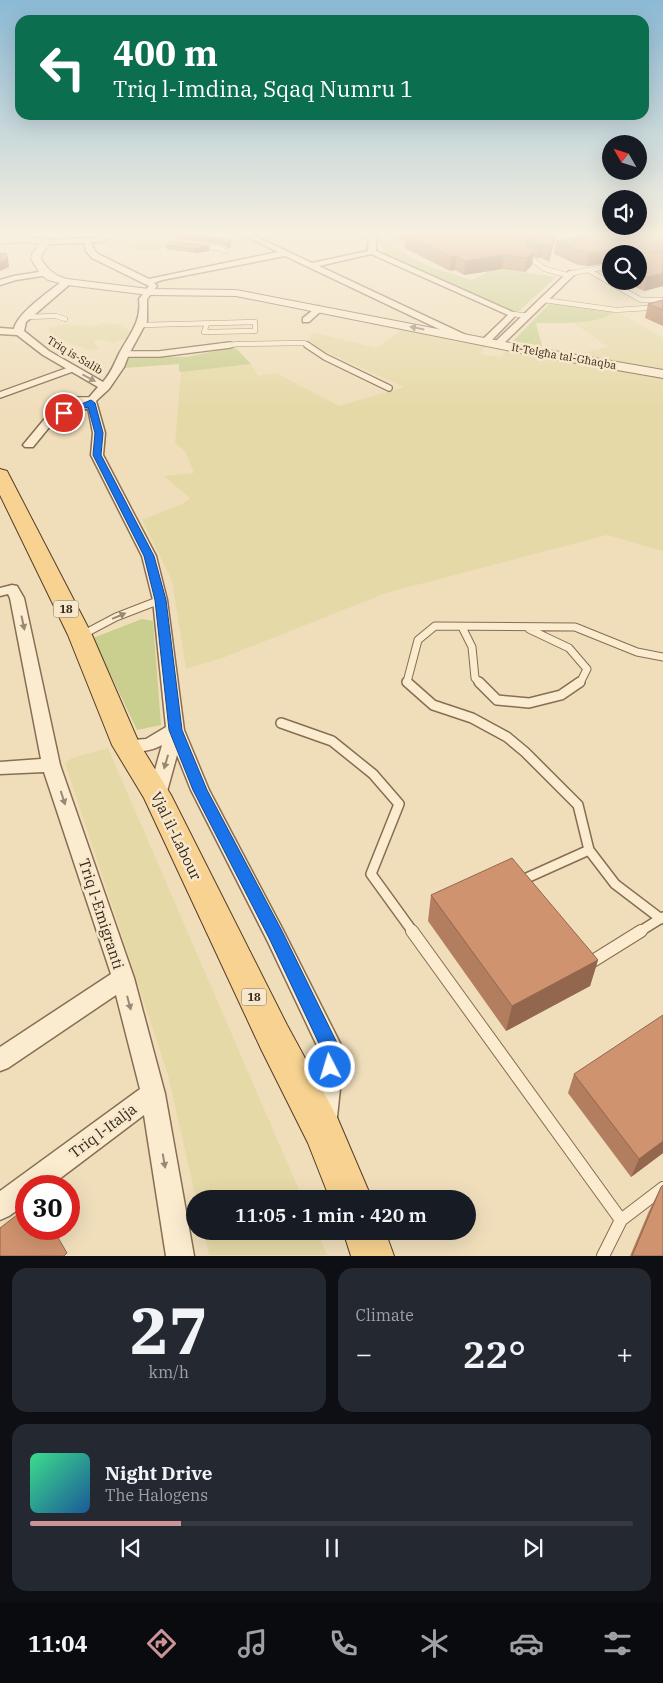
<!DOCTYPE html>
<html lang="en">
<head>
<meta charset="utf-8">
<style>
  body { margin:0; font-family:"IBM Plex Serif",serif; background:#242831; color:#f1f3f6; height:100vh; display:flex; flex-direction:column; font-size:19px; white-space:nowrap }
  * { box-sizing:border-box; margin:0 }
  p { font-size:16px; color:#9ea1a6 }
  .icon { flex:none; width:28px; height:28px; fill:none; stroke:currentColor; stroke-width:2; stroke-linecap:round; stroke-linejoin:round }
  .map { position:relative; height:1256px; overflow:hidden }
  .details { display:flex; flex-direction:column; gap:12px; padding:12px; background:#0d0f14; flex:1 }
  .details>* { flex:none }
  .banner { position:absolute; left:15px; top:15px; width:634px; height:105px; border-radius:15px; box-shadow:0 5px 20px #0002; background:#0b6e4f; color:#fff; overflow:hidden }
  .needle { width:32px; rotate:309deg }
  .buttons { position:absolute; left:602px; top:135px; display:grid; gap:10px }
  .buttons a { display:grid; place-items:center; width:45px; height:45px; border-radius:50%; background:#171b24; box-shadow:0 5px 20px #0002; font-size:25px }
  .speed { position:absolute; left:15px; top:1175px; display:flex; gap:10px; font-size:25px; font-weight:700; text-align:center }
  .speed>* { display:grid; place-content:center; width:65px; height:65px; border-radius:50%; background:#171b24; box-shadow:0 5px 20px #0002; line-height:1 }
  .speed .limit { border:8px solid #d22; background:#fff; color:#111 }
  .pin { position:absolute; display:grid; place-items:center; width:42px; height:42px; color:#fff; margin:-21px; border:2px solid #fff; border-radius:50%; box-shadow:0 1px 5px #0007 }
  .me { position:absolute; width:55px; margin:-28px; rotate:355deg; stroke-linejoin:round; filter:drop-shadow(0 0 4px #0008) }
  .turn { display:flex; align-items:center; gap:18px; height:105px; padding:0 15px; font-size:22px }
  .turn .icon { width:65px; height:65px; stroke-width:2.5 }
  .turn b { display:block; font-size:35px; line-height:42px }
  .big { font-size:38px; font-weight:600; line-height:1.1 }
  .details .tile { flex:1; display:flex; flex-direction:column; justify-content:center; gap:8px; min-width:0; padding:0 18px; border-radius:15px; background:#242831 }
  .details .dial { align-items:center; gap:0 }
  .dial b { font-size:65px; line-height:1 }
  .song { display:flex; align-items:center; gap:15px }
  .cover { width:60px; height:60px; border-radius:8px; background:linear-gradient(135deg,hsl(150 70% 55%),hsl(210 70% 35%)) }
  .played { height:5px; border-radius:2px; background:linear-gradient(90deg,#ca9499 25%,#363941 25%) }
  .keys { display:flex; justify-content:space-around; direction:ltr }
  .heat { display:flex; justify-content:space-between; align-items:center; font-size:28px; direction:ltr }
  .details .tiles { flex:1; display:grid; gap:12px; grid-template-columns:1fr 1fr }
  .tile:last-child { grid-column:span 2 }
  .trip { position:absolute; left:186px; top:1190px; width:290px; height:50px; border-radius:25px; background:#171b24; box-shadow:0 5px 20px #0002; font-weight:600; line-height:50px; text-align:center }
  .tab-bar { display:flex; height:80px; justify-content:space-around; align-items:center; background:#090b0e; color:#9ea1a6 }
  .tab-bar .icon { width:35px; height:35px }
  .tab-bar .selected { color:#ca9499 }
  .tab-bar b { font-size:22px; color:#f1f3f6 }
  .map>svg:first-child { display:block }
</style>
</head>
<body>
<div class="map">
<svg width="663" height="1256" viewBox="0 0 663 1256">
  <rect width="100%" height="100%" fill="#f0debb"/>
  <path fill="#e6d9a8" d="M614,312L621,314L663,338V370L574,355L608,347L572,322L600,318Z
    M104,323L123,325L120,327L128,328L126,331H133L129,338L113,343L101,339L93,342L99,348L91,351L60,340L49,331V328L66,324L94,326Z
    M404,328L459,342L486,346L480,354L501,357L507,350L663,375V551L607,535L386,593L225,657L186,669L172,581L142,520L182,504L190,498L164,476L194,473L185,451L175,443L181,372L251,364L258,376L276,373L339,406L404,387L307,343L312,332L377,348Z
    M108,748L303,1199H196L168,1075L65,763L72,758Z
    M204,1231H317L327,1255H209Z"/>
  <path fill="#cace8f" d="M379,238C389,243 397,249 406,254C425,267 450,273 472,280L486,273L484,267L556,277L517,313L385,254Z
    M144,240L171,243C161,253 139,251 125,247Z
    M550,303L614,312C598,325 557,323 536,323L542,346L513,341Z
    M235,347L251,364L181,372L179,371V364L124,368L128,356L187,357Z
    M142,619L153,621L161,725L137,730L93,638Z"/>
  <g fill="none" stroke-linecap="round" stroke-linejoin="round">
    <g stroke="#886d54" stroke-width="5.5">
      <path id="service-far4" d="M199,246L220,248L225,251
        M527,256L545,269L570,276
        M588,270L641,300H663
        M572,273L611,266
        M544,300L616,310L663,307
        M513,314L528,316
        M26,317L56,316L65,319
        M142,325L255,322V331L204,332L207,324
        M220,346L238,344L304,343L309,346"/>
    </g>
    <g stroke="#886d54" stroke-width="8">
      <path id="service-far3" d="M307,345L325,357L389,388
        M124,354H159L230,345
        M0,395L72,369
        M65,396L76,400H91"/>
    </g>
    <g stroke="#886d54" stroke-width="9">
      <path id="service-far2" d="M462,627L472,647L475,678L480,683
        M529,629L569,648L587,669L580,683
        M82,635L116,617L160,600
        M408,683L407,682L418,640L435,626L575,627L637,652L663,657"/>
    </g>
    <g stroke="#886d54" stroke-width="12">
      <path id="service-far1" d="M407,682L433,705L472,718L507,737L525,752L578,805L589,850L615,884L661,919
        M479,682L497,700L529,703L561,695L580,682
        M281,723L332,741L373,774L399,804L371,874L413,932
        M520,881L589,850
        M639,932L663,917"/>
    </g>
    <g stroke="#886d54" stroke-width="14">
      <path id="service" d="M412,931L621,1220
        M588,964L641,931
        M603,1256L621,1220L663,1188"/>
    </g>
    <g stroke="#886d54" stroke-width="3">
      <path id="minor" d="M108,234H117L101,242H91L94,250L98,254L149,279L278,252L242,234H250L312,263L368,251L369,234H376V251L517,314L489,343H483V339L508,315L371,254L319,266L468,336V340H462L285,256L162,280L154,283L157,286L147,299V321L129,354L124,367L109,389L96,401L105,433L103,455L156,556L167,600L184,730L209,790L283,930L344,1051L337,1117L334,1126L325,1129L316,1126L313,1117L320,1052L268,942L191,790L177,755L166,795L163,800L157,802L151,800L148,795L162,745C150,752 134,753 120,749L117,745L120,741L146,739L166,727L153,600L142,556L91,455L93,433L88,408L55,420L33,447H25L23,445L47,416L86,401L98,387L43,355L17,335L0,334V328L14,329C17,313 51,290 64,280H70V284L26,322L24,331L49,351L103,382C111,373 114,364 119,354C129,335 142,322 139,299L149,286L92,258L86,251L84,243L46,244L42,242L46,240L97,238Z
        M45,271H48V275L16,280L0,285V280L14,276Z
        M569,271L576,273L502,345H496V341Z
        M318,306L322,309L321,311L309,322H303V318Z
        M12,585L17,586L24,598L60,765L134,978L165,1094L194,1256H166L144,1115L50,1186H26V1204L9,1216L0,1220V1191L140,1089L116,995L8,1068L0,1071V1047L111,974L44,772L0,774V762L41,759L10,598L8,594L0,596V588Z"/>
    </g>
    <g stroke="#886d54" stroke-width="2">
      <path id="tertiary" d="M25,236L49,240L51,242L42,254L41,259C49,271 54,275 67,279L149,289L236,290L531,347L663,370V378L531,355L236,296L149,295L67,285L48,280L41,275L31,259L32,254L40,244L25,242L0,244V238Z"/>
    </g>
    <g stroke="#553c29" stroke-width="2">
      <path id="primary" d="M0,469L7,471L9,475L92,635L139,743L171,795L287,1025L337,1117L372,1199H330L308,1143L261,1049L144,798L112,745L68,635L0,495Z
        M343,1231H385L394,1256H351Z"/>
    </g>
    <use href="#service-far4" stroke="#fbebcf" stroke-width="4.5"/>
    <use href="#service-far3" stroke="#fbebcf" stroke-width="5.5"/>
    <use href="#service-far2" stroke="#fbebcf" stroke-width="7"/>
    <use href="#service-far1" stroke="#fbebcf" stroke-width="9"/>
    <use href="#service" stroke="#fbebcf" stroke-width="12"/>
    <use href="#minor" fill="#fbebcf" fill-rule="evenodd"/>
    <use href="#tertiary" fill="#fbebcf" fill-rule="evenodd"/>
    <use href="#primary" fill="#f7d290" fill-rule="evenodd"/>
  </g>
  <path fill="#b37e5f" d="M177,234L231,239V247L228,248L220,244L177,239Z
    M394,234H556L549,262L539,257L538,259L533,256L532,265L525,272L502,269L464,275L455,270L450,271L405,248V241L394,236Z
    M663,234V286L644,291L622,281H639V254H611V277L601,272L602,264L587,266L578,265L554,254L556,241L632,237Z
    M166,245L209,251L195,253L166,249Z
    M663,300V326L645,318L648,304Z
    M431,895L598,960L590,986L506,1031L428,921Z
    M574,1074L663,1153L631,1177L568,1093Z
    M661,1187L663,1256H630L649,1211Z"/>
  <path fill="#92674e" d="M555,234H556L549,262L551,248Z
    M623,234H632L631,239L615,249L614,254H611V262L603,258L602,264L587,266L589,253L612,242Z
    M529,238L527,252L523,257L526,240Z
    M231,243V247L228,248L227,244Z
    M541,243L539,257L538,259L539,245Z
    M209,246V251L195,253L194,249Z
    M534,251L532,265L525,272L527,258Z
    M504,255L502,269L464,275L465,261Z
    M456,256L455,270L450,271L451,257Z
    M8,258L9,267L0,271V262Z
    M663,273V286L644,291L647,277Z
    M598,960L590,986L506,1031L512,1006Z
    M663,1141V1153L631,1177L639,1159Z"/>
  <path fill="#d0936f" stroke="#92674e" d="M177,234H185L231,239V243L227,244L220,240Z
    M413,234H555L551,248L541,243L539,245L529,238L526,240L525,243L534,251L527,258L504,255L465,261L456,256L451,257L405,235Z
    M596,234H623L612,242L646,234H663V244L641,245L637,248L641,253L663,252V273L647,277L639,273V254H617V252L615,249L589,253L580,251L556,241Z
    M170,241L209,246L194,249L166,245Z
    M6,253L8,258L0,262V254Z
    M611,257V262L603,258Z
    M663,300V310L648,304Z
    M512,858L598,960L512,1006L431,895Z
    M663,1015V1141L639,1159L574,1074Z
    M663,1185V1256H632L661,1187Z
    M26,1208V1229H53L67,1253L64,1256H0V1228Z"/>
  <defs><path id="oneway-solid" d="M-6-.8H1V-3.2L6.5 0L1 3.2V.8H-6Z" transform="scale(1.25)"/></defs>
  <g fill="#988874">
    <use href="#oneway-solid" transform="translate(417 328) rotate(-169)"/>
    <use href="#oneway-solid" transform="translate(89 378) rotate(28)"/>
    <use href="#oneway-solid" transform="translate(119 616) rotate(-23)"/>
    <use href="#oneway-solid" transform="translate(23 623) rotate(78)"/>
    <use href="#oneway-solid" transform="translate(166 762) rotate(106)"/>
    <use href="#oneway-solid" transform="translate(63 798) rotate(72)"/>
    <use href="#oneway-solid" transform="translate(129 1003) rotate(75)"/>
    <use href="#oneway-solid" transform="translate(164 1161) rotate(80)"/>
  </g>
  <linearGradient id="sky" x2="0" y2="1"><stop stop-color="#8bb9d4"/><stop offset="0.57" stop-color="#f8f0e0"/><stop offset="1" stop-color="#f8f0e0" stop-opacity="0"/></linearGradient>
  <rect width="663" height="409" fill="url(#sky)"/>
  <path fill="#1a73e8" stroke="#114b97" d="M91,400L95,403L103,433L101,455L154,556L166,600L182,730L207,790L282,931L338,1045L341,1051L337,1073L330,1076L324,1073L321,1067L323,1052L270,940L193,790L169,730L155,600L144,556L93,455L95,433L88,407L64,415L60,413Z"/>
  <g text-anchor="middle" stroke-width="5" stroke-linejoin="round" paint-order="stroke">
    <g font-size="11" fill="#36261a" stroke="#f7e8cb">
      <text transform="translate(75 355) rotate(31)" y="4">Triq is-Salib</text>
      <text transform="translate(564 356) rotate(10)" y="4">It-Telgħa tal-Għaqba</text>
    </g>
    <g fill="#f7e8cb" stroke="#70604f" stroke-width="1">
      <rect x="53.5" y="600.5" width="25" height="17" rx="4"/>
      <rect x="241.5" y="988.5" width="25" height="17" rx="4"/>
    </g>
    <g font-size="11" font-weight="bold" fill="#36261a">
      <text x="66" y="613">18</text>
      <text x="254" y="1001">18</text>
    </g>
    <g font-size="15" fill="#36261a" stroke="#f7e8cb">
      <text transform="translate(176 836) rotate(64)" y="5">Vjal il-Labour</text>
      <text transform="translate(101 914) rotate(72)" y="5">Triq l-Emigranti</text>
      <text transform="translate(103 1131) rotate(-37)" y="5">Triq l-Italja</text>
    </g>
  </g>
</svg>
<div class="buttons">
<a><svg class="needle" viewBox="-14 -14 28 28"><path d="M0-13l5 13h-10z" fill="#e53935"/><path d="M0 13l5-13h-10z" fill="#9ea1a6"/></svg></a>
<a><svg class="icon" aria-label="sound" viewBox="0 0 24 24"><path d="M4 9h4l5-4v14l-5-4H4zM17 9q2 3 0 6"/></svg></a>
<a><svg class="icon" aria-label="search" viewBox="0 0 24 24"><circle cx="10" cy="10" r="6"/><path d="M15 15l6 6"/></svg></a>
</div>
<div class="speed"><div class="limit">30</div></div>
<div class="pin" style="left:64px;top:413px;background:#d93025"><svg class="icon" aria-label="arrive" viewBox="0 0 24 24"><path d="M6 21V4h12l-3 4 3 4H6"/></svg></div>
<svg class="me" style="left:330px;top:1067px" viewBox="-20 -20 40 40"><circle r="17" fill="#1a73e8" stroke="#fff" stroke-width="3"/><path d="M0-11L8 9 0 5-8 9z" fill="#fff"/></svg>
<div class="trip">11:05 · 1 min · 420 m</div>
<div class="banner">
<div class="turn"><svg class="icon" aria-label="left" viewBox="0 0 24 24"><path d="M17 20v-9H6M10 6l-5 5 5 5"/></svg><div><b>400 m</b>Triq l-Imdina, Sqaq Numru 1</div></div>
</div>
</div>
<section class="details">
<div class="tiles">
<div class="tile dial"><b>27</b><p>km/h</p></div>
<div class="tile"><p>Climate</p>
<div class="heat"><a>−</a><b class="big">22°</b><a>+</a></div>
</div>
<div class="tile">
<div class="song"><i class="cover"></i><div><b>Night Drive</b><p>The Halogens</p></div></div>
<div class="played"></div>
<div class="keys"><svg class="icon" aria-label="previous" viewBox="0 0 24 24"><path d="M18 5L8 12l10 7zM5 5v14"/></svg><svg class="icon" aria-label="pause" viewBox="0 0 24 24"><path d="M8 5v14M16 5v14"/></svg><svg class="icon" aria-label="next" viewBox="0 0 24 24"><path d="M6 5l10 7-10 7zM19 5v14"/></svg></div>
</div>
</div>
</section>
<nav class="tab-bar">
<b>11:04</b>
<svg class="icon selected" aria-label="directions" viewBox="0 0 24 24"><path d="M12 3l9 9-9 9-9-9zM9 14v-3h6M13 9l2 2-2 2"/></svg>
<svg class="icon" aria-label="music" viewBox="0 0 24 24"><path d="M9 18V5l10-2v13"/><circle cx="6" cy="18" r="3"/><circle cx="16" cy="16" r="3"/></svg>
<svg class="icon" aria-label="phone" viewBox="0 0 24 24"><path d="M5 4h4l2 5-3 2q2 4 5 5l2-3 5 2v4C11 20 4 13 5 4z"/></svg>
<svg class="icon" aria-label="climate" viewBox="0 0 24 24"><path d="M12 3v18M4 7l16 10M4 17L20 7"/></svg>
<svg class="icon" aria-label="car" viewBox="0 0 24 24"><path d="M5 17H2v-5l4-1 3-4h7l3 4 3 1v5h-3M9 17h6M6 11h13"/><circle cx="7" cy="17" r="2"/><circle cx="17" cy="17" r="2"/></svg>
<svg class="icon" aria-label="filters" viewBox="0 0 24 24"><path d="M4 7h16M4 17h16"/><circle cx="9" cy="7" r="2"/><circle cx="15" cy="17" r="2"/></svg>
</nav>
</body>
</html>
